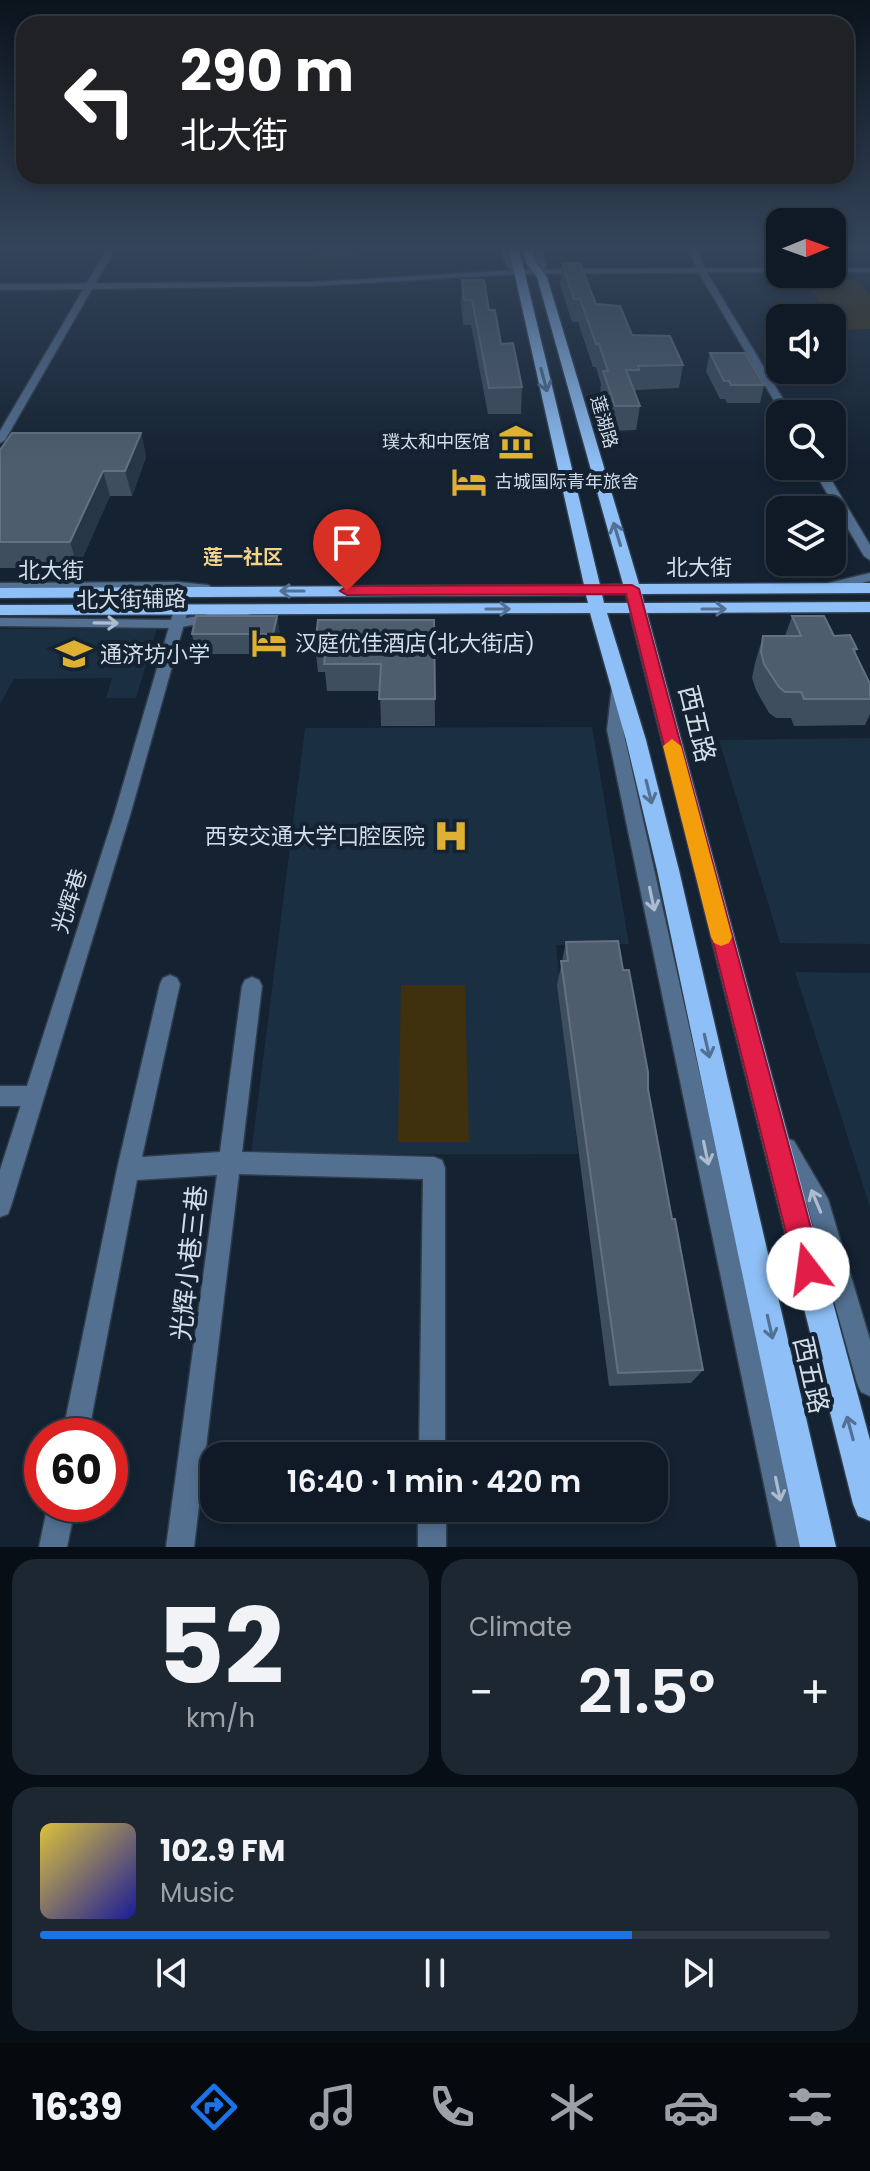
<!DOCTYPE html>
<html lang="en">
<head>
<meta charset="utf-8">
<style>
  body { margin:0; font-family:Poppins,"Noto Sans SC",sans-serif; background:#1d2732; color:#f1f3f6; height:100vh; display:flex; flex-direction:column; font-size:30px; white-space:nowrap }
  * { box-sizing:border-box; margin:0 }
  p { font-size:26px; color:#9ba1a7 }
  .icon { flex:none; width:44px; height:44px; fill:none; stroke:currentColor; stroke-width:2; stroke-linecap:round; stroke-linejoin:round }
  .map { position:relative; height:1547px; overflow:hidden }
  .details { display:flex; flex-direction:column; gap:12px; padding:12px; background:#080e15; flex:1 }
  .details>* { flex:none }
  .top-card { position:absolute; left:16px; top:16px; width:838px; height:168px; border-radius:24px; box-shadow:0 4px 12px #0003,0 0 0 2px #2f3843; background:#202124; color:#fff; overflow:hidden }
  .needle { width:52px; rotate:89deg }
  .controls { position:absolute; left:766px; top:208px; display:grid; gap:16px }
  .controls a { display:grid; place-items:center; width:80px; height:80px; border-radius:16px; background:#0f1a26; box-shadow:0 4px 12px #0003,0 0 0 2px #2f3843; font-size:40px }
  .speed { position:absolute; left:24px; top:1418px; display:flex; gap:16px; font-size:40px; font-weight:700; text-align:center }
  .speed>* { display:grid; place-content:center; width:104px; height:104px; border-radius:50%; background:#0f1a26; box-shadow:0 4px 12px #0003,0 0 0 2px #2f3843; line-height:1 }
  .speed .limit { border:12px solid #d22; background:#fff; color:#111 }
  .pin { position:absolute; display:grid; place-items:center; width:68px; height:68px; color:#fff; margin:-82px -34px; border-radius:50% 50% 50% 0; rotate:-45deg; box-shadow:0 0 8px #0007 }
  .pin .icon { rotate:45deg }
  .me { position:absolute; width:88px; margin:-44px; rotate:345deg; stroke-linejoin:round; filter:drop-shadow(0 0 6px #0008) }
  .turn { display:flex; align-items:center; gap:28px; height:168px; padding:0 32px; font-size:36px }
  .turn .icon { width:104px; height:104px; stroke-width:2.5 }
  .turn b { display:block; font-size:56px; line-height:68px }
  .big { font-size:60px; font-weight:600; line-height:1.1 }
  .details .widget { flex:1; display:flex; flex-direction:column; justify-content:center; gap:12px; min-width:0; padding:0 28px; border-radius:24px; background:#1d2732 }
  .details .dial { align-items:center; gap:0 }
  .dial b { font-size:104px; line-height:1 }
  .song { display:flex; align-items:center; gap:24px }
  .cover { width:96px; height:96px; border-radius:12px; background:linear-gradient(135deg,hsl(50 70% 55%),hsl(240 70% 35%)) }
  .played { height:8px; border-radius:4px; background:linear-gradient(90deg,#1a73e8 75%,#2f3843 75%) }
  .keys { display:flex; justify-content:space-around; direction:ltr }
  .heat { display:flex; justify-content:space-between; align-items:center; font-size:44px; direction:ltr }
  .details .tiles { flex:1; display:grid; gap:12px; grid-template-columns:1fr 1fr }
  .widget:last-child { grid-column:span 2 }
  .trip { position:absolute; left:200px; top:1442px; width:468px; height:80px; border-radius:24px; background:#0f1a26; box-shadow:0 4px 12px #0003,0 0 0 2px #2f3843; font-weight:600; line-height:80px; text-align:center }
  .dock { display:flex; height:128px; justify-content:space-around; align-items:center; background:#060a0f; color:#9ba1a7 }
  .dock .icon { width:56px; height:56px }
  .dock .selected { color:#1a73e8 }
  .dock b { font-size:36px; color:#f1f3f6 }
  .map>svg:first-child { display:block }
</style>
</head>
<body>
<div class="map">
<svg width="870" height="1547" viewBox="0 0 870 1547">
  <rect width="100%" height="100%" fill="#142232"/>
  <path fill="#1b2f42" d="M157,628L136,698H106L112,678L14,679L0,704V629Z
    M592,727L629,944L556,945L578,1154L251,1155L305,728Z
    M870,738V944L780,943L719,740Z
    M795,972L870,973V1207Z"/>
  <path fill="#3f310d" d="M315,249H442L314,258Z
    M856,280L870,295V329L843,330L803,281Z
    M401,985H465L469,1142H398Z"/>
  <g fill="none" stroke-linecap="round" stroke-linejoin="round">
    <g stroke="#2f3c4b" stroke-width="3">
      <path id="minor" d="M107,249H115L5,440L0,443V431Z
        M501,249H509L513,264L522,270V274C507,274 504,261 501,249Z
        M533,249H541L546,264L543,274L536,272L538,264Z
        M702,269L706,271L792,414H782L698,271Z
        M811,466H823L870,545V560L864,556Z
        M870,573V581L825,592L818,588L820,585Z
        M178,582L208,585L215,589L208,593L178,590L0,591V583Z
        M253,606L260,610L258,613L176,628L0,626V618L176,620Z
        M619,681L626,686L623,730L805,1547H777L607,730L612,686Z
        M170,975L177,978L180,984L142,1157L220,1152L242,986L245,980L252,977L259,980L262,986L242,1152L434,1157L442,1160L445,1168V1456H419L423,1179L239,1174L194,1547H166L217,1175L137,1180L88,1436H62L117,1169L160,984L163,978Z
        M0,1086H33L40,1089L44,1096L40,1103L33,1106H0Z
        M786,1138L794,1141L828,1199L870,1340V1396L861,1392L857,1383L807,1204L775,1149L778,1141Z
        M48,1504H76L67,1547H39Z
        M418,1508H446V1547H418Z"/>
    </g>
    <g stroke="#2f3c4b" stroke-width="3">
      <path id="tertiary" d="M688,249H696L705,268H780V272L519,274L315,286L0,290V284L315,282L519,270L697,268Z
        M832,268H870V272H832Z
        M181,606L188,610L131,812L11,1206L8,1214L0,1217V1170L115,812L174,610Z"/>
    </g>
    <g stroke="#2f3c4b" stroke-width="3">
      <path id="primary" d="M509,249H519L600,585L623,584L537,277L527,264L522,249H532L537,264L547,277L639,584L870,583V593L642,594L644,603L870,602V612L647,613L870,1440V1521L858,1516L853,1504L630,613H607L646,740L679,870L836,1547H800L657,870L626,740L590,613L0,615V605L588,603L586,595L0,598V588L584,585ZM602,594H626L628,603H604Z"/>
    </g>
    <use href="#minor" fill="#537091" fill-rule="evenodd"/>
    <use href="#tertiary" fill="#537091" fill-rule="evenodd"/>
    <use href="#primary" fill="#8ebff6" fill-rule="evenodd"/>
  </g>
  <path fill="#3e4e5e" d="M562,263L596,304L632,335L683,365L679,388L636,390L635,393L640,406L636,430L611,431L600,395L601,384L596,367H593L578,322H572L560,285Z
    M462,280L489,310L501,344L522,387L521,414H488L471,325H463L461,304Z
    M710,353L764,385L760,403H727L725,399H720L706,371Z
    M141,433L146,457L132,496H110L78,568H0V450Z
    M277,616L280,636L276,654H196L192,634Z
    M792,616L834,636L857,649L855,654L870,684V714L865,725L794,726L791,718H776L769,713L756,690L752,678L755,663L763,636H785Z
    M434,620L435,726H381L380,691H327L325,672H318L315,646Z
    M566,942L623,970L648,1089L672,1219L703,1370L691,1383L609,1386L557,985Z"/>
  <path fill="#273646" d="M141,433L146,457L132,496L125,471Z
    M103,471L110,496L78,568L70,542Z
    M277,616L280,636L276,654L273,634Z"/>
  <path fill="#4e5d6d" stroke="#637180" stroke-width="2" d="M562,263H580L596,304L620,306L632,335L670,336L683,365L638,366L639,370H626L640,406H615L603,371H608L599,344H596L580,299H574Z
    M462,280H484L489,310H495L501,344L513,343L522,387L489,388L472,300H464Z
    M710,353H745L764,385H731L729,381H724Z
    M12,433H141L125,471H103L70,542H0V450Z
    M196,616H277L273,634H192Z
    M792,616H824L834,636L850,635L857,649H853L870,684V699H804L801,692H785L779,687L764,664L761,652L763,636H801Z
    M318,620H434L435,699H379L381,664H324L326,646H315Z
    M618,941L623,970H629L648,1072V1089L672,1219H675L703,1370L618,1373L561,961H568L566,942Z"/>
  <defs><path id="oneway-shaft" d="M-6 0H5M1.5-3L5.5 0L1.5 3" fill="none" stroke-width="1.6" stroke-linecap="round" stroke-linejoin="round" transform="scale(2)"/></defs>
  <g stroke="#517094">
    <use href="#oneway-shaft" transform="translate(544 380) rotate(75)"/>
    <use href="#oneway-shaft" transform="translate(617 534) rotate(-107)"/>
    <use href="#oneway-shaft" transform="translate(292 591) rotate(180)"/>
    <use href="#oneway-shaft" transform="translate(498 609)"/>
    <use href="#oneway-shaft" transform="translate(714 609)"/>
    <use href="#oneway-shaft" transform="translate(649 792) rotate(76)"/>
    <use href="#oneway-shaft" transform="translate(707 1046) rotate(77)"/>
    <use href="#oneway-shaft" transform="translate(770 1327) rotate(77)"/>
    <use href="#oneway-shaft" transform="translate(850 1428) rotate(-105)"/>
  </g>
  <g stroke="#adbcce">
    <use href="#oneway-shaft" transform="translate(106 623) rotate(1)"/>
    <use href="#oneway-shaft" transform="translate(652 899) rotate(78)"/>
    <use href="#oneway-shaft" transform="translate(706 1153) rotate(78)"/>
    <use href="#oneway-shaft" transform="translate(816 1201) rotate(-113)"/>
    <use href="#oneway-shaft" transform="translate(778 1489) rotate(78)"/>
  </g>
  <linearGradient id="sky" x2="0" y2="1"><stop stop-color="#0b131c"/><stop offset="0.53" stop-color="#34445a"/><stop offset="1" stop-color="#34445a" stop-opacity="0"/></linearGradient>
  <rect width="870" height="466" fill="url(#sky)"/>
  <path fill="#e11d48" stroke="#92132f" stroke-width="2" d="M632,585L639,589L822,1269L818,1279L808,1283L799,1279L795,1269L626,594L347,595L340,591L347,586Z"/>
  <path fill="#f59e0b" d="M672,739L681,746L732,937L729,943L721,946L714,943L711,937L663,746Z"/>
  <defs>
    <g id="museum-bare" transform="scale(2.76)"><path d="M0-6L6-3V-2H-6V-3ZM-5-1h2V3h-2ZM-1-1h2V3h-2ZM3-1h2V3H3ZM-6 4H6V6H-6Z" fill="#deb133" stroke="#142232" stroke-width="2.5" paint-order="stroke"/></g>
    <g id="hotel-bare" transform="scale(2.76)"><path d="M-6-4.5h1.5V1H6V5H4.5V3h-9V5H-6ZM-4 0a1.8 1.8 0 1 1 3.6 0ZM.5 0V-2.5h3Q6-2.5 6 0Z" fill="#deb133" stroke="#142232" stroke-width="2.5" paint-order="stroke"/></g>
    <g id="school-bare" transform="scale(2.76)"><path d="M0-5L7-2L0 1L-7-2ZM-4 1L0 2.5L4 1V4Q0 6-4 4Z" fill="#deb133" stroke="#142232" stroke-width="2.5" paint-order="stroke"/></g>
    <g id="hospital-bare" transform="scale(2.76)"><path d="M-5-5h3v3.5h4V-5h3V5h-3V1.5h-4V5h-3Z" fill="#deb133" stroke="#142232" stroke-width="2.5" paint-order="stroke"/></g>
  </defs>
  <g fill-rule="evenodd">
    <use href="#museum-bare" x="516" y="442"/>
    <use href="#hotel-bare" x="469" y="482"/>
    <use href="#hotel-bare" x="269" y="643"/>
    <use href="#school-bare" x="74" y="654"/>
    <use href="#hospital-bare" x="451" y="836"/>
  </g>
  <g text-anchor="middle" stroke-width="8" stroke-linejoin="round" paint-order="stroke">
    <g font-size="18" fill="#d3dde8" stroke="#142232">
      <text transform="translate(604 422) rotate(74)" y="6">莲湖路</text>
    </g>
    <g font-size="18" fill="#d3dde8" stroke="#142232" text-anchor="end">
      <text x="490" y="448">璞太和中医馆</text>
      <text x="495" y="488" text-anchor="start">古城国际青年旅舍</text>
    </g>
    <g font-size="20" font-weight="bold" fill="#f3d489" stroke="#142232">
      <text x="243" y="564">莲一社区</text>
    </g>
    <g font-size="22" fill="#d3dde8" stroke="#142232">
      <text x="699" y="575">北大街</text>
      <text x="51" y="578">北大街</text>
      <text transform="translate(131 599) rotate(-1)" y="8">北大街辅路</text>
      <text transform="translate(69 901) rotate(-72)" y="8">光辉巷</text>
    </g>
    <g font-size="22" fill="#d3dde8" stroke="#142232" text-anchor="start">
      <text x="295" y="651">汉庭优佳酒店(北大街店)</text>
      <text x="100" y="662">通济坊小学</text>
      <text x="425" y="844" text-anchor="end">西安交通大学口腔医院</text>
    </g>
    <g font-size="26" fill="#d3dde8" stroke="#142232">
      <text transform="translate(697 724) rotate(76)" y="9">西五路</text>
      <text transform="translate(189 1263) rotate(-84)" y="9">光辉小巷三巷</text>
      <text transform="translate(811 1375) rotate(77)" y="9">西五路</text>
    </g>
  </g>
</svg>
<div class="controls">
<a><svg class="needle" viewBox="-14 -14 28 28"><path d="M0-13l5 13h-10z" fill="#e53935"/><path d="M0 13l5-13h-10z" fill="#9ba1a7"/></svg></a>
<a><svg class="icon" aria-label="sound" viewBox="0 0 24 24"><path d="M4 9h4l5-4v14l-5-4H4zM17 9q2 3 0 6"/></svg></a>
<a><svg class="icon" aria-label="search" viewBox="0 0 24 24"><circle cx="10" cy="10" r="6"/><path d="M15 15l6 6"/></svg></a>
<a><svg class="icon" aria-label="layers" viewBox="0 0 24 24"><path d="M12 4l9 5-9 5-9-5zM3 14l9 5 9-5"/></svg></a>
</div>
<div class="speed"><div class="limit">60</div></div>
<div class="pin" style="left:347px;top:591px;background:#d93025"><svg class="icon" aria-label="arrive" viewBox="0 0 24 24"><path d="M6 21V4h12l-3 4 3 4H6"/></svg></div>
<svg class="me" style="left:808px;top:1269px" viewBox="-20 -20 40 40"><circle r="19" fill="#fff"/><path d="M0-13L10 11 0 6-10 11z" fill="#e11d48"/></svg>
<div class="trip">16:40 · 1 min · 420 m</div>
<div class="top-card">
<div class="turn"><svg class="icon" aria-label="left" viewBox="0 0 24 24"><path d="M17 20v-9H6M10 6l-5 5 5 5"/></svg><div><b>290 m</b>北大街</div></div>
</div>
</div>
<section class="details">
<div class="tiles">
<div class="widget dial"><b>52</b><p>km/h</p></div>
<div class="widget"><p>Climate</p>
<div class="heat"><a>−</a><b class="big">21.5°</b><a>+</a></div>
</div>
<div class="widget">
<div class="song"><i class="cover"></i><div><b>102.9 FM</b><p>Music</p></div></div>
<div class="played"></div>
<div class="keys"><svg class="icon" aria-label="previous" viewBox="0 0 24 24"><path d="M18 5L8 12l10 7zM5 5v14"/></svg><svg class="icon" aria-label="pause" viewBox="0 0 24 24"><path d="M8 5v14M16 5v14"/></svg><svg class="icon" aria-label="next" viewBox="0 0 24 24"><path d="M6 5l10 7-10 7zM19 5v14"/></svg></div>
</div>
</div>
</section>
<nav class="dock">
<b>16:39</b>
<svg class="icon selected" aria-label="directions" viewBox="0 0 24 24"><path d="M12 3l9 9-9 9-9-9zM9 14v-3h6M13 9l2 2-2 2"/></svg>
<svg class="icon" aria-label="music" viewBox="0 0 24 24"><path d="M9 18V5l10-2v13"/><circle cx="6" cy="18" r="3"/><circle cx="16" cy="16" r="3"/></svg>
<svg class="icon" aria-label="phone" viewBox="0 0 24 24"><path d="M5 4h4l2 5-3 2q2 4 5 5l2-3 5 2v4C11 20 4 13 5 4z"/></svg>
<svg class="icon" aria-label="climate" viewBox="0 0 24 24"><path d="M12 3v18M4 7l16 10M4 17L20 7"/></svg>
<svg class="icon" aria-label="car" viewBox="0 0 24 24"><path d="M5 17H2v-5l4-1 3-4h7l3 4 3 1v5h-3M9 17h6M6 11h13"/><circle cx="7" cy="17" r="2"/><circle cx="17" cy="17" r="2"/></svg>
<svg class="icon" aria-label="filters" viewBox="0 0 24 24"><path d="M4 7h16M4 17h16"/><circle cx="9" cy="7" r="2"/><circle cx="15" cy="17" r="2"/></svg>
</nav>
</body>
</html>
